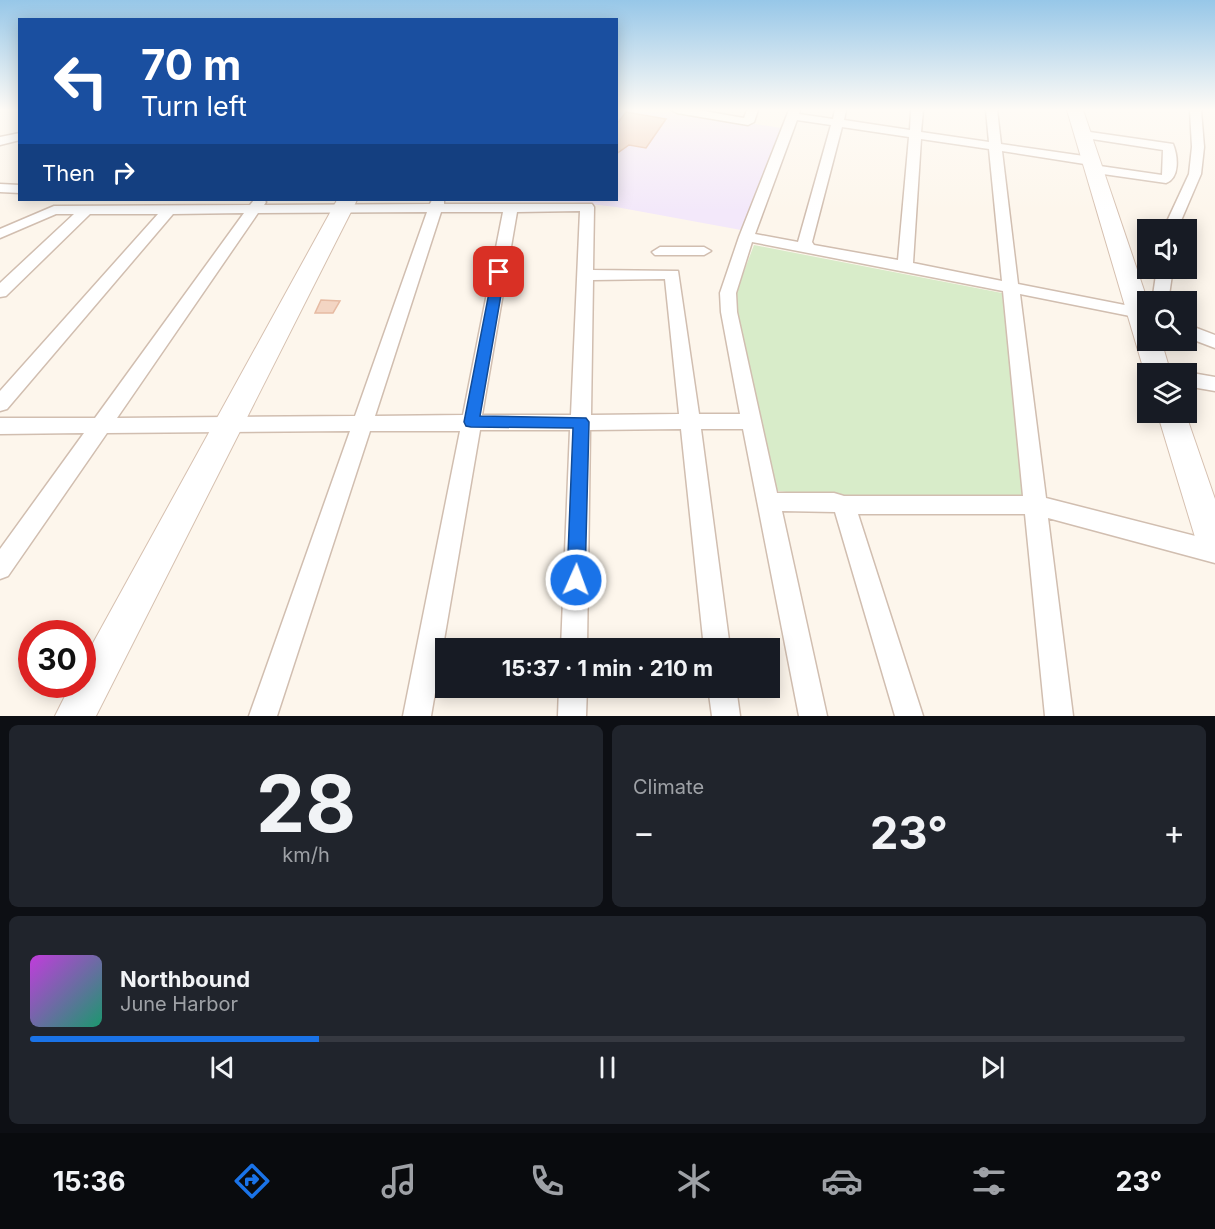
<!DOCTYPE html>
<html lang="en">
<head>
<meta charset="utf-8">
<style>
  body { margin:0; font-family:Inter,sans-serif; background:#20242c; color:#f1f3f6; height:100vh; display:flex; flex-direction:column; font-size:22px; white-space:nowrap }
  * { box-sizing:border-box; margin:0 }
  p { font-size:20px; color:#9ea1a6 }
  .icon { flex:none; width:33px; height:33px; fill:none; stroke:currentColor; stroke-width:2; stroke-linecap:round; stroke-linejoin:round }
  .map { position:relative; height:716px; overflow:hidden }
  .drawer { display:flex; flex-direction:column; gap:9px; padding:9px; background:#0d0f14; flex:1 }
  .drawer>* { flex:none }
  .guide { position:absolute; left:18px; top:18px; width:600px; height:183px; border-radius:0px; box-shadow:0 3px 15px #0003; background:#1a4fa0; color:#fff; overflow:hidden }
  .fabs { position:absolute; left:1137px; top:219px; display:grid; gap:12px }
  .fabs a { display:grid; place-items:center; width:60px; height:60px; border-radius:0px; background:#171b24; box-shadow:0 3px 15px #0003; font-size:30px }
  .speed { position:absolute; left:18px; top:620px; display:flex; gap:12px; font-size:30px; font-weight:700; text-align:center }
  .speed>* { display:grid; place-content:center; width:78px; height:78px; border-radius:50%; background:#171b24; box-shadow:0 3px 15px #0003; line-height:1 }
  .speed .limit { border:9px solid #d22; background:#fff; color:#111 }
  .pin { position:absolute; display:grid; place-items:center; width:51px; height:51px; color:#fff; margin:-26px; border-radius:12px; box-shadow:0 3px 9px #0006 }
  .me { position:absolute; width:66px; margin:-33px; rotate:2deg; stroke-linejoin:round; filter:drop-shadow(0 0 4px #0008) }
  .turn { display:flex; align-items:center; gap:21px; height:126px; padding:0 24px; font-size:27px }
  .turn .icon { width:78px; height:78px; stroke-width:2.5 }
  .turn b { display:block; font-size:42px; line-height:51px }
  .then { display:flex; align-items:center; height:57px; padding:0 24px; background:#0003; gap:12px; font-size:22px }
  .big { font-size:45px; font-weight:700; line-height:1.1 }
  .drawer .tile { flex:1; display:flex; flex-direction:column; justify-content:center; gap:9px; min-width:0; padding:0 21px; border-radius:9px; background:#20242c }
  .drawer .dial { align-items:center; gap:0 }
  .dial b { font-size:78px; line-height:1 }
  .song { display:flex; align-items:center; gap:18px }
  .cover { width:72px; height:72px; border-radius:9px; background:linear-gradient(135deg,hsl(290 70% 55%),hsl(160 70% 35%)) }
  .played { height:6px; border-radius:3px; background:linear-gradient(90deg,#1a73e8 25%,#363941 25%) }
  .keys { display:flex; justify-content:space-around; direction:ltr }
  .heat { display:flex; justify-content:space-between; align-items:center; font-size:33px; direction:ltr }
  .drawer .tiles { flex:1; display:grid; gap:9px; grid-template-columns:1fr 1fr }
  .tile:last-child { grid-column:span 2 }
  .trip { position:absolute; left:435px; top:638px; width:345px; height:60px; border-radius:0px; background:#171b24; box-shadow:0 3px 15px #0003; font-weight:700; line-height:60px; text-align:center }
  .tabs { display:flex; height:96px; justify-content:space-around; align-items:center; background:#090b0e; color:#9ea1a6 }
  .tabs .icon { width:42px; height:42px }
  .tabs .current { color:#1a73e8 }
  .tabs b { font-size:27px; color:#f1f3f6 }
  .map>svg:first-child { display:block }
</style>
</head>
<body>
<div class="map">
<svg width="1215" height="716" viewBox="0 0 1215 716">
  <rect width="100%" height="100%" fill="#fdf6ec"/>
  <path fill="#f3e8fa" d="M617,110H664L781,128L741,230L616,207L573,202L443,201L616,200Z"/>
  <path fill="#d8ecc9" d="M754,245L1002,293L1024,495L844,499L770,490L740,334L736,292Z"/>
  <g fill="none" stroke-linecap="round" stroke-linejoin="round">
    <path stroke="#a5d3da" stroke-width="3" d="M0,138L20,133"/>
  </g>
  <path fill="#f3d5c3" stroke="#e6bba3" stroke-width="1.5" d="M626,112L666,119L646,148L629,145L616,154V125Z
    M321,300L340,301L333,313H315Z"/>
  <g fill="none" stroke-linecap="round" stroke-linejoin="round">
    <g stroke="#d1beb0" stroke-width="3">
      <path id="street" d="M672,110H698L744,118L747,110H758L754,122L748,125L677,113Z
        M789,110H800L799,114L833,119L835,110H846L844,120L910,130L911,110H923L921,132L989,142L986,110H997L1001,144L1091,157L1097,161L1091,165L1002,151L1018,284L1140,308L1148,312L1146,317L1140,318L1020,294L1046,498L1215,541V563L1048,518L1073,716H1045L1025,514H858L923,716H895L835,512L782,511L827,716H799L743,429H701L730,648H704L681,429L590,430L587,648H561L570,430H480L431,716H403L460,431H370L277,716H249L350,431L107,433L8,576L0,579V549L84,433L0,434V418H95L244,213L173,214L7,409L0,411V391L158,214H90L6,296L0,297V283L74,214H56L0,238V229L54,206L250,205L254,200H264L266,202L264,205L430,204L432,200H444V204H592L594,207L593,270L678,271L699,414H740L721,312L720,293L739,237ZM797,120L831,125L798,242L755,234ZM842,127L909,137L898,260L814,245L812,242ZM921,139L989,149L1002,281L913,263ZM580,211L571,415H482L517,212ZM427,212L355,416L117,418L258,213ZM441,212H503L463,415L375,416ZM752,242L1003,291L1023,496H844L834,493H777L737,312L736,293ZM665,279L679,414L591,415L593,280Z
        M1190,110H1201L1204,147L1201,174L1177,230H1163L1189,174L1192,147Z
        M1083,131L1173,144C1178,156 1180,178 1166,183L1089,172L1087,169L1093,165L1162,175L1163,150L1079,137L1077,135Z
        M20,133V140L0,145V137Z
        M0,184L20,185V193L0,192Z
        M660,247H704L711,251L704,255H655L652,252Z
        M1157,268H1173L1168,302H1152Z
        M1186,324L1215,335V348L1186,337Z
        M1186,372L1215,377V391L1186,386V374H1182Z
        M559,687H587L586,716H558Z
        M708,687H736L740,716H712Z"/>
    </g>
    <g stroke="#d6c0b0" stroke-width="2">
      <path id="secondary" d="M1067,110H1083L1148,302V340H1161L1171,374H1148V378L1145,374Z
        M337,200H357L96,716H55L71,684H82V663Z
        M1157,412H1185L1215,499V562L1203,558L1198,547Z"/>
    </g>
    <use href="#street" fill="#fff" fill-rule="evenodd"/>
    <use href="#secondary" fill="#fff" fill-rule="evenodd"/>
  </g>
  <linearGradient id="sky" x2="0" y2="1"><stop stop-color="#97c7e8"/><stop offset="0.52" stop-color="#fefbf6"/><stop offset="1" stop-color="#fefbf6" stop-opacity="0"/></linearGradient>
  <rect width="1215" height="211" fill="url(#sky)"/>
  <path fill="#1a73e8" stroke="#114b97" stroke-width="1.5" d="M499,268L505,272L480,416L586,418L589,422L585,580L583,586L576,589L570,586L567,580L573,428L471,427L466,426L464,422L493,272Z"/>
</svg>
<div class="fabs">
<a><svg class="icon" aria-label="sound" viewBox="0 0 24 24"><path d="M4 9h4l5-4v14l-5-4H4zM17 9q2 3 0 6"/></svg></a>
<a><svg class="icon" aria-label="search" viewBox="0 0 24 24"><circle cx="10" cy="10" r="6"/><path d="M15 15l6 6"/></svg></a>
<a><svg class="icon" aria-label="layers" viewBox="0 0 24 24"><path d="M12 4l9 5-9 5-9-5zM3 14l9 5 9-5"/></svg></a>
</div>
<div class="speed"><div class="limit">30</div></div>
<div class="pin" style="left:499px;top:272px;background:#d93025"><svg class="icon" aria-label="arrive" viewBox="0 0 24 24"><path d="M6 21V4h12l-3 4 3 4H6"/></svg></div>
<svg class="me" style="left:576px;top:580px" viewBox="-20 -20 40 40"><circle r="17" fill="#1a73e8" stroke="#fff" stroke-width="3"/><path d="M0-11L8 9 0 5-8 9z" fill="#fff"/></svg>
<div class="trip">15:37 · 1 min · 210 m</div>
<div class="guide">
<div class="turn"><svg class="icon" aria-label="left" viewBox="0 0 24 24"><path d="M17 20v-9H6M10 6l-5 5 5 5"/></svg><div><b>70 m</b>Turn left</div></div>
<div class="then">Then<svg class="icon" aria-label="right" viewBox="0 0 24 24"><path d="M7 20v-9h11M14 6l5 5-5 5"/></svg></div>
</div>
</div>
<section class="drawer">
<div class="tiles">
<div class="tile dial"><b>28</b><p>km/h</p></div>
<div class="tile"><p>Climate</p>
<div class="heat"><a>−</a><b class="big">23°</b><a>+</a></div>
</div>
<div class="tile">
<div class="song"><i class="cover"></i><div><b>Northbound</b><p>June Harbor</p></div></div>
<div class="played"></div>
<div class="keys"><svg class="icon" aria-label="previous" viewBox="0 0 24 24"><path d="M18 5L8 12l10 7zM5 5v14"/></svg><svg class="icon" aria-label="pause" viewBox="0 0 24 24"><path d="M8 5v14M16 5v14"/></svg><svg class="icon" aria-label="next" viewBox="0 0 24 24"><path d="M6 5l10 7-10 7zM19 5v14"/></svg></div>
</div>
</div>
</section>
<nav class="tabs">
<b>15:36</b>
<svg class="icon current" aria-label="directions" viewBox="0 0 24 24"><path d="M12 3l9 9-9 9-9-9zM9 14v-3h6M13 9l2 2-2 2"/></svg>
<svg class="icon" aria-label="music" viewBox="0 0 24 24"><path d="M9 18V5l10-2v13"/><circle cx="6" cy="18" r="3"/><circle cx="16" cy="16" r="3"/></svg>
<svg class="icon" aria-label="phone" viewBox="0 0 24 24"><path d="M5 4h4l2 5-3 2q2 4 5 5l2-3 5 2v4C11 20 4 13 5 4z"/></svg>
<svg class="icon" aria-label="climate" viewBox="0 0 24 24"><path d="M12 3v18M4 7l16 10M4 17L20 7"/></svg>
<svg class="icon" aria-label="car" viewBox="0 0 24 24"><path d="M5 17H2v-5l4-1 3-4h7l3 4 3 1v5h-3M9 17h6M6 11h13"/><circle cx="7" cy="17" r="2"/><circle cx="17" cy="17" r="2"/></svg>
<svg class="icon" aria-label="filters" viewBox="0 0 24 24"><path d="M4 7h16M4 17h16"/><circle cx="9" cy="7" r="2"/><circle cx="15" cy="17" r="2"/></svg>
<b>23°</b>
</nav>
</body>
</html>
